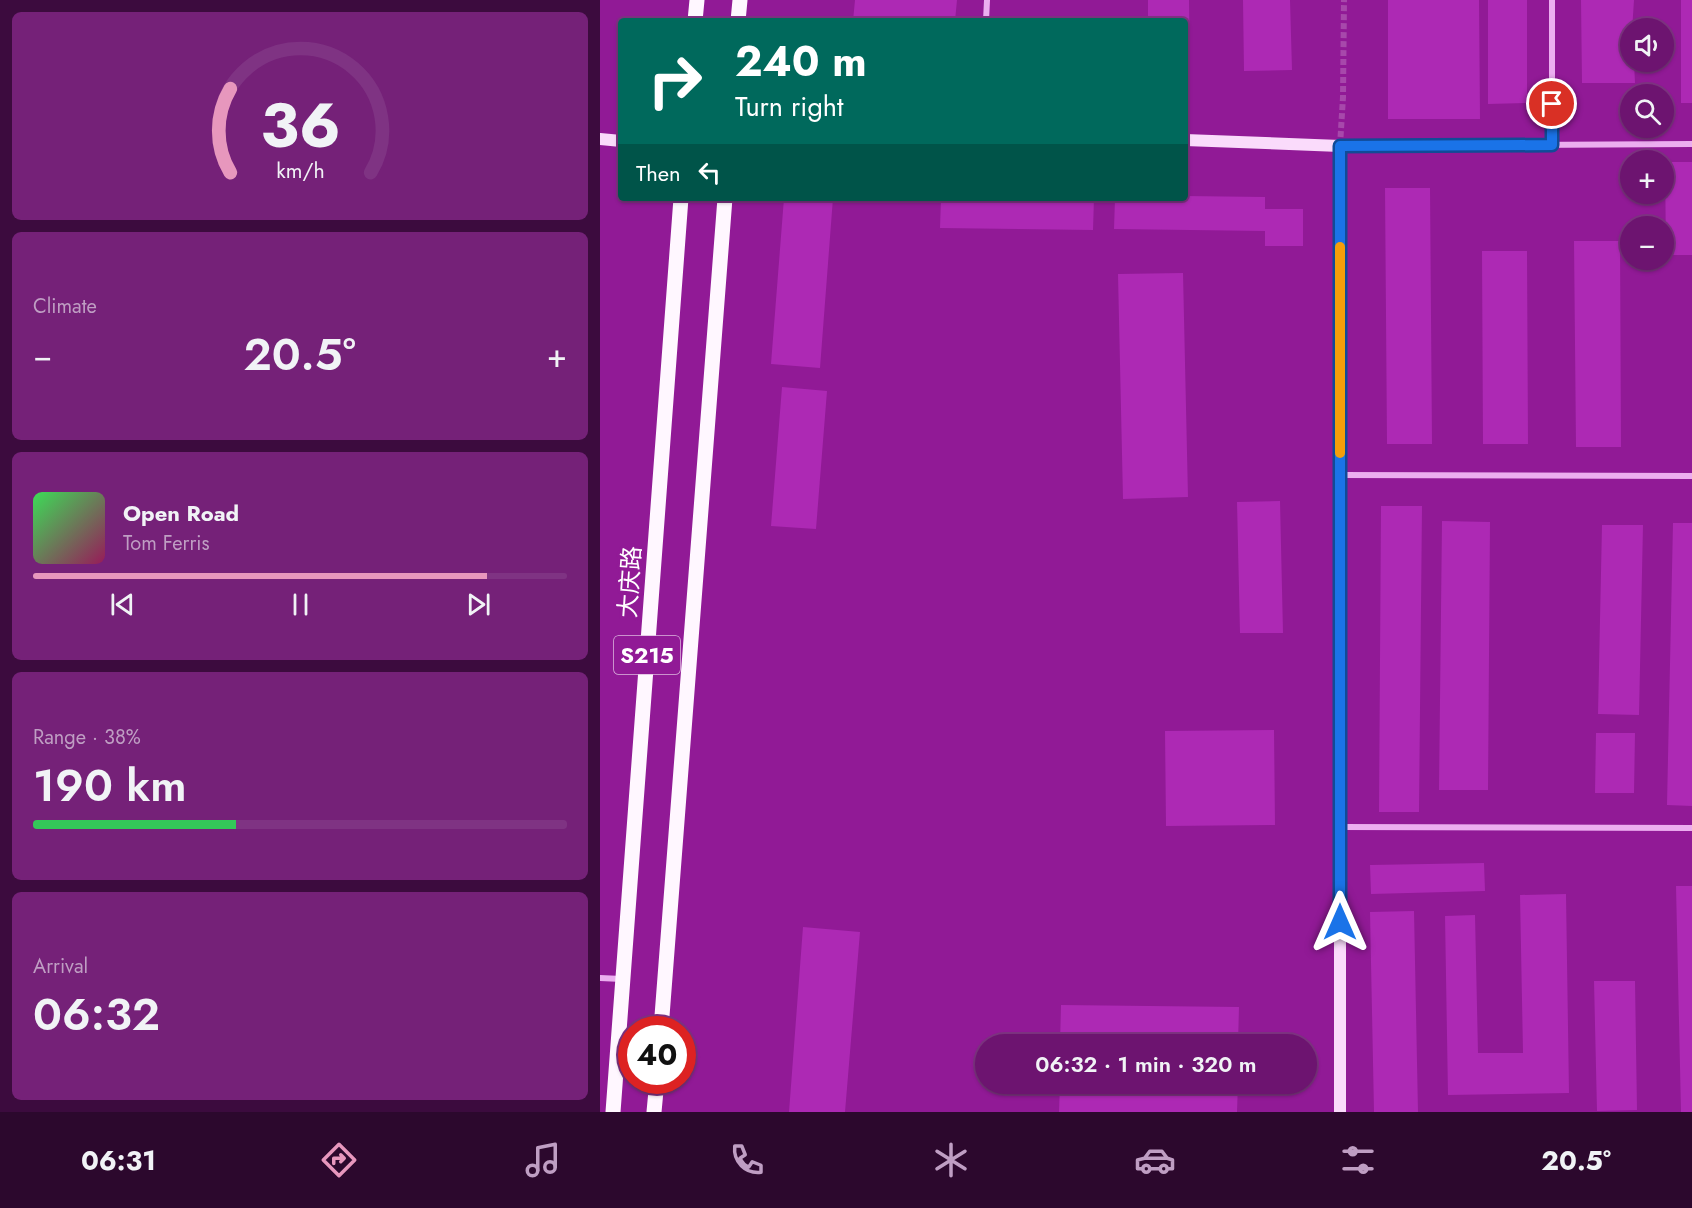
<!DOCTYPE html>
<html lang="en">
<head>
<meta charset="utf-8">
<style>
  body { margin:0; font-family:Jost,"Noto Sans SC",sans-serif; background:#752178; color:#f1f3f6; height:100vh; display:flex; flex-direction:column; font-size:22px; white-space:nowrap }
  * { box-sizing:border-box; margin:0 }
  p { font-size:20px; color:#bf9ec3 }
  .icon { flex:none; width:33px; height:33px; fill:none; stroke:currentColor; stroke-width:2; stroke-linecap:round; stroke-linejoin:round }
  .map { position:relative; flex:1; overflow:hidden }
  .side { display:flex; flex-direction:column; gap:12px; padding:12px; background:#3c0b3e; width:600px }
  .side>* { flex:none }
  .banner { position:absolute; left:18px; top:18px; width:570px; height:183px; border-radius:6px; box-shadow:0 2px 4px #0004,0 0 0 2px #7f3383; background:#00695c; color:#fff; overflow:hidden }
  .buttons { position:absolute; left:1020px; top:18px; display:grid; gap:12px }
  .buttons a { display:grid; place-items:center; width:54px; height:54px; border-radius:50%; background:#6d1470; box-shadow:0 2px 4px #0004,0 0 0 2px #7f3383; font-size:30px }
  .speed { position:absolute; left:18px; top:1016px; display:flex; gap:12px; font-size:30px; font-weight:700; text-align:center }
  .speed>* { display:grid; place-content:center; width:78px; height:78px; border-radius:50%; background:#6d1470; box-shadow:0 2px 4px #0004,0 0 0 2px #7f3383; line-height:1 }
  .speed .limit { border:9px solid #d22; background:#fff; color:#111 }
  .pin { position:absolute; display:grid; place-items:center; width:51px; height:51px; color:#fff; margin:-26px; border:3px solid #fff; border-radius:50%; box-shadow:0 2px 6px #0007 }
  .me { position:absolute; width:66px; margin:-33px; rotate:0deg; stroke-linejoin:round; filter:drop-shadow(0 0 4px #0008) }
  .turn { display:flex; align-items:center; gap:21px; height:126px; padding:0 18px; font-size:27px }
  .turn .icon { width:78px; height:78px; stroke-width:2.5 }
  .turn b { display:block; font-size:42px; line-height:51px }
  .then { display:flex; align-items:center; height:57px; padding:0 18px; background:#0003; gap:12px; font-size:22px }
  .big { font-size:45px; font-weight:600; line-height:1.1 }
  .side .card { flex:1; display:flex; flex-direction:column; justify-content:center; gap:9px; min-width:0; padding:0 21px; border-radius:9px; background:#752178 }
  .side .dial { align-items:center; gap:0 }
  .dial svg { height:156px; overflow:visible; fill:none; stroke:#7f3383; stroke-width:7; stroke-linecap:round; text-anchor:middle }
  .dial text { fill:#f1f3f6; stroke:none }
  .song { display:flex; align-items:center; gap:18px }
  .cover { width:72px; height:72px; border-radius:9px; background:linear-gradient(135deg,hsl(130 70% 55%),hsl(330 70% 35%)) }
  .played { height:6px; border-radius:3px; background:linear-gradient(90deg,#e797bd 85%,#7f3383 85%) }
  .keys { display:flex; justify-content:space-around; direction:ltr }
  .heat { display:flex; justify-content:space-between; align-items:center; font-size:33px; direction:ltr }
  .charge { height:9px; border-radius:4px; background:linear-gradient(90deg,#34c759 38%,#7f3383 0) }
  .trip { position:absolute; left:375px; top:1034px; width:342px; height:60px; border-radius:30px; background:#6d1470; box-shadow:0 2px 4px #0004,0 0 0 2px #7f3383; font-weight:600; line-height:60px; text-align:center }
  .menu { display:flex; height:96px; justify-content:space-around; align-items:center; background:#2c082d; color:#bf9ec3 }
  .menu .icon { width:42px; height:42px }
  .menu .selected { color:#e797bd }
  .menu b { font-size:27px; color:#f1f3f6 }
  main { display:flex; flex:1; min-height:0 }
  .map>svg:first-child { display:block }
</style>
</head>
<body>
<main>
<section class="side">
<div class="card dial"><svg viewBox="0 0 100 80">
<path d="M14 69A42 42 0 1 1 86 69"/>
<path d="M14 69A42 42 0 0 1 14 26" stroke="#e797bd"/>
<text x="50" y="56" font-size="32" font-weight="700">36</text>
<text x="50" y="72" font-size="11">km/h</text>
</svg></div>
<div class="card"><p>Climate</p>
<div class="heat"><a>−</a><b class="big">20.5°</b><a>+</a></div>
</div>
<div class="card">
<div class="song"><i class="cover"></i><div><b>Open Road</b><p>Tom Ferris</p></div></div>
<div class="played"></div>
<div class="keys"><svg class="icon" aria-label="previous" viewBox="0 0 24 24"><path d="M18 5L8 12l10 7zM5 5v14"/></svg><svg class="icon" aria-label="pause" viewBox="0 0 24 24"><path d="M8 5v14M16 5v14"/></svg><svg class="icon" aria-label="next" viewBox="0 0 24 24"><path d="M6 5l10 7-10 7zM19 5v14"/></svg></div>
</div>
<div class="card"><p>Range · 38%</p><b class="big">190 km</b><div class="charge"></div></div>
<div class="card"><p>Arrival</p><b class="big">06:32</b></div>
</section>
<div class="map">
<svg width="1092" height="1112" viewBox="0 0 1092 1112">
  <rect width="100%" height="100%" fill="#911a96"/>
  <path fill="#ad29b4" d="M255,0H357L355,21H253Z
    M548,0H589L590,76L585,77V21H548Z
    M643,0H690L692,70L644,71Z
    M788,0H879L880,119H788Z
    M888,0H927V103L888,104Z
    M981,0H1034L1030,62H1034L1035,83H982Z
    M1081,0H1092V103H1081Z
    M1065,162H1092V255H1066Z
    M785,188H830L832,444H787Z
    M585,196L665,197V209H703V246H665V231L514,229L515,198Z
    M184,198H233L220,368L171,364Z
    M341,198H494L493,230L340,228Z
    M974,241H1020L1021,447H976Z
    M882,251H927L928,444H883Z
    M583,273L588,497L523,499L518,274Z
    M182,387L227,391L216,529L171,526Z
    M680,501L683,633H640L637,502Z
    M781,506H822L819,812H779Z
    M842,521L890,522L888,790H839Z
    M1073,523H1092V806L1067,805Z
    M1002,525H1043L1039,715L998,714Z
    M674,730L675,825L566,826L565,731Z
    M996,733H1035L1034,793H995Z
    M884,863L885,891L771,894L770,865Z
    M1076,886H1092V1112H1081Z
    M966,894L969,1093L848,1095L845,916L875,915L878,1053H923L920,895Z
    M814,911L818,1112H774L770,912Z
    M203,927L260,932L245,1112H189Z
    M994,981H1035L1037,1110L997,1111Z
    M461,1005L639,1007L638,1044H460Z
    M460,1083H638L637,1112H459Z"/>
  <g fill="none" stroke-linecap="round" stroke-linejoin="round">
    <path stroke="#a748ab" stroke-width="6" stroke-dasharray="6 3" stroke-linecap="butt" d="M740,146L743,97L744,0"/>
    <path stroke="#ecaef0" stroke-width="6" d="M386,21L387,0
      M952,145V0
      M740,146L1092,144
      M740,475L1092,476
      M740,827L1092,828
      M0,978L22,979"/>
    <path stroke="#fadbfb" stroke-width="12" d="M0,139L21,141
      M585,140L740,146V1112"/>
    <path stroke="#fff7ff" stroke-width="15" d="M95,21L97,0
      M138,21L140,0
      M61,1029L125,198
      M13,1112L81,198
      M54,1112L57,1080"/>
  </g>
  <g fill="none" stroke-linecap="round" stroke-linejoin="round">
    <g stroke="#114b97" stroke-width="15">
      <path id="route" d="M740,922V146L952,145V104"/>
    </g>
    <use href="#route" stroke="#1a73e8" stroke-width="10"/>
    <path stroke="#f59e0b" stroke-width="10" d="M740,247V453"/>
  </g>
  <g text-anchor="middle" stroke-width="6" stroke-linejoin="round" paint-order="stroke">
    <rect fill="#911a96" stroke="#debae0" stroke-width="1.5" x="14" y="636" width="66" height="38" rx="4.5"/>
    <g font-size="22" font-weight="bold" fill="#fff">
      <text x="47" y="663">S215</text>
    </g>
    <g font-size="24" fill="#fff" stroke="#911a96">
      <text transform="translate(30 582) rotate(-86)" y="8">大庆路</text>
    </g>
  </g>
</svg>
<div class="buttons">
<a><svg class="icon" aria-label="sound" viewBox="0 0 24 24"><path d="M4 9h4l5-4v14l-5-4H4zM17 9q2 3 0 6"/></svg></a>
<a><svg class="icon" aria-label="search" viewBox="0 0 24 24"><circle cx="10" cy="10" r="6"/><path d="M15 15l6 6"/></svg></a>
<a>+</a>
<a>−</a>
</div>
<div class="speed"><div class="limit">40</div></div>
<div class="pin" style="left:952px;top:104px;background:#d93025"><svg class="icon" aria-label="arrive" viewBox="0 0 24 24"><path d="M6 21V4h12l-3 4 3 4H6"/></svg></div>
<svg class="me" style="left:740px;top:922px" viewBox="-20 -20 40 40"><path d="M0-17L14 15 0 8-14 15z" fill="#1a73e8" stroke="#fff" stroke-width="4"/></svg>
<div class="trip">06:32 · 1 min · 320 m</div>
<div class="banner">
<div class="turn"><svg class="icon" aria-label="right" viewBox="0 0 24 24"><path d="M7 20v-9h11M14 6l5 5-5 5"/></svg><div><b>240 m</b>Turn right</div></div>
<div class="then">Then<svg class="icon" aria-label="left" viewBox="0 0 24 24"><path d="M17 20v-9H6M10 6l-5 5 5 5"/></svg></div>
</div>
</div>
</main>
<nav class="menu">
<b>06:31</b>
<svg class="icon selected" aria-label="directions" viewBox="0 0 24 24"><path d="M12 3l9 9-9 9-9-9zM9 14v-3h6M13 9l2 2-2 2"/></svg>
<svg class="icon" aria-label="music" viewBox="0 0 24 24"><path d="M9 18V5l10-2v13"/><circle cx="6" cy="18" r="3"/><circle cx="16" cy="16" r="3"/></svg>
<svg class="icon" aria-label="phone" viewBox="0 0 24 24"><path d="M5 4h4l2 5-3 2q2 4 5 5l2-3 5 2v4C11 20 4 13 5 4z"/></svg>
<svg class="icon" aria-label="climate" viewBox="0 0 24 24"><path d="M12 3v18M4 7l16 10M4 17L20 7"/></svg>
<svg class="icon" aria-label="car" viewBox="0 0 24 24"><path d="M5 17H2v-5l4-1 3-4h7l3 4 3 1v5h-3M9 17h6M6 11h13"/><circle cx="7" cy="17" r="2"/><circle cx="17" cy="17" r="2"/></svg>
<svg class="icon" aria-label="filters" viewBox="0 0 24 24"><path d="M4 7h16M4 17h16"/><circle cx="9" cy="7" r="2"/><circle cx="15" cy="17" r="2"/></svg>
<b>20.5°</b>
</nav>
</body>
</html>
